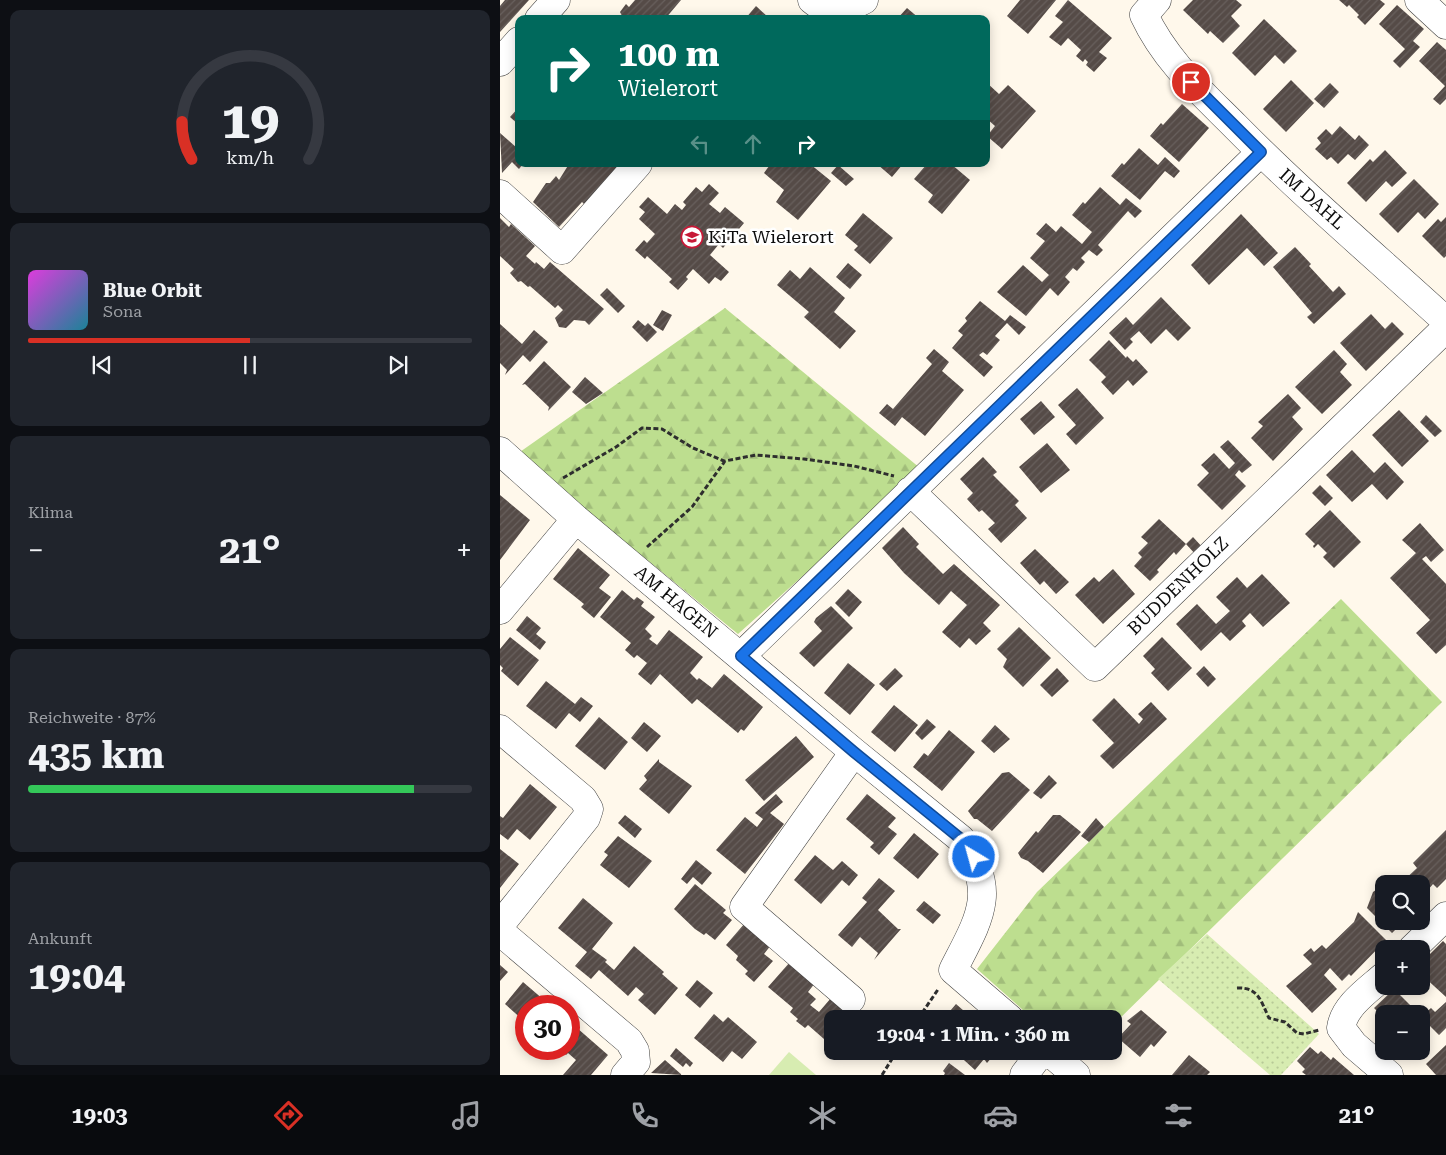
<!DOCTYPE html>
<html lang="de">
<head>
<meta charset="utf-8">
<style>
  body { margin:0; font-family:"Roboto Serif",serif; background:#20242c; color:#f1f3f6; height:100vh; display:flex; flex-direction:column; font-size:19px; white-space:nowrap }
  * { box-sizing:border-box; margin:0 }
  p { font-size:16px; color:#9ea1a6 }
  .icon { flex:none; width:28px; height:28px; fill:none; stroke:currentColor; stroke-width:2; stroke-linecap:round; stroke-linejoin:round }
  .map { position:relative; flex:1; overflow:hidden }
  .drawer { display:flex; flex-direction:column; gap:10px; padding:10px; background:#0d0f14; width:500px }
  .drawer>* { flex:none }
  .top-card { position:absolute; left:15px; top:15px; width:475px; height:152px; border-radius:10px; box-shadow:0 2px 12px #0003; background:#00695c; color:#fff; overflow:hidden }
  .tools { position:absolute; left:875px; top:875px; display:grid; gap:10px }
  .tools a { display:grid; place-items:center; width:55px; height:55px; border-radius:10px; background:#171b24; box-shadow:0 2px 12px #0003; font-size:25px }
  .speed { position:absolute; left:15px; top:995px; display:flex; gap:10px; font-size:25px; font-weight:700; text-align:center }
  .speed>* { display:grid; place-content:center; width:65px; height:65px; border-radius:50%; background:#171b24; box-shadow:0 2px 12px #0003; line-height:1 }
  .speed .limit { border:8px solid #d22; background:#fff; color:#111 }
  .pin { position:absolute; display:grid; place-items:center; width:42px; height:42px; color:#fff; margin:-21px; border:2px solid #fff; border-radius:50%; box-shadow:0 1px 5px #0007 }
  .me { position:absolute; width:55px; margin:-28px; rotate:323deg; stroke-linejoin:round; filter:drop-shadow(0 0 4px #0008) }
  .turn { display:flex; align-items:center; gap:18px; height:105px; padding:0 20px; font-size:22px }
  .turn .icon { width:65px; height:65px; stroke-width:2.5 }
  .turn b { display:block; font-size:35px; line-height:42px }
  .lanes { display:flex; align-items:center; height:48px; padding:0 20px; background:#0003; justify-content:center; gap:25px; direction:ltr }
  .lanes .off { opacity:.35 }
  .big { font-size:38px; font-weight:700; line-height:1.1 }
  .drawer .tile { flex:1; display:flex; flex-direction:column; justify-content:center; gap:8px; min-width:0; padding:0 18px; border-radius:10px; background:#20242c }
  .drawer .dial { align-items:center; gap:0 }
  .dial svg { height:130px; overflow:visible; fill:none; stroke:#363941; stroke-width:7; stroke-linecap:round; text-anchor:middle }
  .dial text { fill:#f1f3f6; stroke:none }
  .song { display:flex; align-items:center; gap:15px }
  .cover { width:60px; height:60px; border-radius:8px; background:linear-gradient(135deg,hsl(300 70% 55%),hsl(190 70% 35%)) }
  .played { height:5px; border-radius:2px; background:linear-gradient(90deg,#d93025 50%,#363941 50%) }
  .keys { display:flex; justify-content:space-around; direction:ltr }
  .heat { display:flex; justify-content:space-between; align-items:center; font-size:28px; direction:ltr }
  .charge { height:8px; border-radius:4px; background:linear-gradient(90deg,#34c759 87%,#363941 0) }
  .trip { position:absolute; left:324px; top:1010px; width:298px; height:50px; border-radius:10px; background:#171b24; box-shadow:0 2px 12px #0003; font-weight:700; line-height:50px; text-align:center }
  .tabs { display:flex; height:80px; justify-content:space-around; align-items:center; background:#090b0e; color:#9ea1a6 }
  .tabs .icon { width:35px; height:35px }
  .tabs .on { color:#d93025 }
  .tabs b { font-size:22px; color:#f1f3f6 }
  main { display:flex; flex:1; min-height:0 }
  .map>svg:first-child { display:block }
</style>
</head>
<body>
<main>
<section class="drawer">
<div class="tile dial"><svg viewBox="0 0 100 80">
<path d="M14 69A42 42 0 1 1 86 69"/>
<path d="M14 69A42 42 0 0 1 8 46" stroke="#d93025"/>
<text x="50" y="56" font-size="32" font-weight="700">19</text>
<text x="50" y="72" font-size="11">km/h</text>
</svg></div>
<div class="tile">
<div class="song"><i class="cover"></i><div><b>Blue Orbit</b><p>Sona</p></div></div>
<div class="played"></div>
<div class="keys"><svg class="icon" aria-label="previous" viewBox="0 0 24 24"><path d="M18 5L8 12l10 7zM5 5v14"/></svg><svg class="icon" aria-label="pause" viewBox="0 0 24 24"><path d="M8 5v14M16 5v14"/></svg><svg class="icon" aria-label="next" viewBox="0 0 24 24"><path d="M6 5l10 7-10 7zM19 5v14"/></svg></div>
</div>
<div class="tile"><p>Klima</p>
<div class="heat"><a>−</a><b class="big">21°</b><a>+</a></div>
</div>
<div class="tile"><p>Reichweite · 87%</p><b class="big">435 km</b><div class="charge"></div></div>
<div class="tile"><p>Ankunft</p><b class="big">19:04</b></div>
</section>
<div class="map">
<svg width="946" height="1075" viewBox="0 0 946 1075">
  <defs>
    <pattern id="forest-firs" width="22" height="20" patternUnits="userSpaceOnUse" patternTransform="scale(1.25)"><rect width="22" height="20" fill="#bdde8f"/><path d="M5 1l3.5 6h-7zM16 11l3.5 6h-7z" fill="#a1bd7a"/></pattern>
    <pattern id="park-dots" width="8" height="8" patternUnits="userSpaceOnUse" patternTransform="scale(1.25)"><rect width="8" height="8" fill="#d7ecb1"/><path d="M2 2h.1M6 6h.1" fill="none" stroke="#b7c997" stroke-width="1.8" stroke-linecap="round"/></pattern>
    <pattern id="building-hatch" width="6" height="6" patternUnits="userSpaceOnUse" patternTransform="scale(1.25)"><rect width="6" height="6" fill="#554b47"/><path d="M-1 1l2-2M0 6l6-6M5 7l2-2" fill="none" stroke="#68605d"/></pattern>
  </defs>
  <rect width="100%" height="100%" fill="#fff8eb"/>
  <path fill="#d7ecb1" d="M289,1052L316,1075H269Z"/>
  <path fill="url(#forest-firs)" d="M225,308L420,468L404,485L238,634L17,454Z
    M841,599L942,702L613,1025L612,1019H533L477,969L537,892Z"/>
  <path fill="url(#park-dots)" d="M707,934L819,1034L781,1075H770L658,979Z"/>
  <path fill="url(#building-hatch)" d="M5,0H29L0,32V6Z
    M135,0H181L165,19H119L122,16L120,12L126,4L129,7Z
    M520,0H556L528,34L507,16Z
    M568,0L612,38L599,52L607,58L594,72L586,65L588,62L585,59L583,62L576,56L581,50L568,38L561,46L549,37L563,22L555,16Z
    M693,0H736L742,5L731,16L740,26L723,43L710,31L708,34L683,10Z
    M839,0H880L885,4L865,25L857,17L859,15L849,5L847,7Z
    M897,5L924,29L913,41L920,47L900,68L893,61L905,49L879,24Z
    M256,6L270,19H245Z
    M407,8L420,19H397Z
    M764,19L797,51L784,64L775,55L755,76L732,53Z
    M937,42L946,50V99L940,105L933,99L945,86L919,61Z
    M791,80L814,103L786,132L763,109Z
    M486,82L499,94L508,85L536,111L502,149L487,136L495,126L486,118Z
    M830,83L839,92L824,108L814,99Z
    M682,104L709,128L679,162L650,136L661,123L663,125Z
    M19,107V125L10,117Z
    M840,126L855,140L859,135L869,145L855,160L848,154L838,164L831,157L827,160L815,149L821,143L817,138L826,129L832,135Z
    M0,133L17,148L19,146V164H23L19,169L12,162L2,173Z
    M639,148L658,165L665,157L680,171L674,178L665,171L640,200L611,176L622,163L624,165Z
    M885,150L907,173L892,187L886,181L866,202L847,183L870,159L873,162Z
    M69,164H116L119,167L85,205L82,202L59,227L33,202L46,183H50L56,176L59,180Z
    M267,164H310L331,181L298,220L276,202L284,190L264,173L269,166Z
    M377,164H403L392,177Z
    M427,164H451L470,180L442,214L428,202L433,195L414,179Z
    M338,165L354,179L346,186L331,173Z
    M914,179L939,204L925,219L918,212L898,233L879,214Z
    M209,184L219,193L209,204L220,213L225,207L244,223L223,248L219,244L210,255L229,272L221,281L215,277L209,284L193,269L186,277L188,279L178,290L169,282L172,279L147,256L145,259L135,250L144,240L147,243L155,234L139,219L145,212L139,207L148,197L167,214L175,204L182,210L186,205L183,202L196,187L202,192Z
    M600,187L620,205L626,198L642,211L635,218L628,211L598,245L603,250L597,256L589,250L581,258L585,262L577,271L573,268L565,277L570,282L558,296L550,288L526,316L497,292L523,265L542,282L549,275L530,258L545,241L536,234L546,223L556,232L561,226L582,244L592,232L572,215L583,202L585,204Z
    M363,213L393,238L370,264L354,250L358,246L345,235Z
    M741,214L778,253L764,266L747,248L709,285L691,265Z
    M946,217V256L944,258L922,236L938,219L941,222Z
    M0,218L9,227L11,224L35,246L26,256L35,264L36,262L44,269L50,262L104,309L89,325L85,321L74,320L66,328L59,327L55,318L63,310L58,305L55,308L30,286L28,287L21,281L18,282L10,273L14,269L0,256Z
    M795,247L811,264L809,266L833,292L839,286L846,294L814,324L807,317L812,313L773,267Z
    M348,263L362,275L350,289L336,277Z
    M310,267L345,298L334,312L356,331L340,349L304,317L309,312L277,285L290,270L300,279Z
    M107,288L125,306L118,313L100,295Z
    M661,297L691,328L678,341L666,329L651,344L639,331L630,339L633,342L625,350L609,333L626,317L633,325Z
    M480,301L505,321L510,315L526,327L519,335L507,323L495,336L500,340L487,355L483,352L479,355L493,367L484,377L452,348L463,335L458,331L467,321L465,318Z
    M162,310L172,315L163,331L153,325Z
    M871,314L885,329L892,322L904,334L866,371L840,343Z
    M138,320L145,326L148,323L157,332L147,342L132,327Z
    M0,324L22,344L34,330L48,342L30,362L23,355L5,375L7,370L0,363Z
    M609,340L626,358L627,356L633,362L636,359L648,372L633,386L628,380L613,395L601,382L606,377L589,360Z
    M434,349L449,362L442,371L464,390L425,436L402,417L395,426L379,413L387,404L393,409L432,364L426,358Z
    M834,350L847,364L840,372L852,385L822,414L795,387Z
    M44,361L71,387L48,411L49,407L25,384L22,385Z
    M85,377L103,393L86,404L72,392Z
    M577,388L604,418L576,445L566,434L576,425L558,405Z
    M788,394L801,408L792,417L803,429L773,461L751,438L763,426L758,422Z
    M541,401L555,417L534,435L520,419Z
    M899,410L929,441L902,467L872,435Z
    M926,415L942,431L935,437L920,422Z
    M728,440L752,465L742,473L739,470L735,475L746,486L722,510L697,485L709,473L701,465L714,453L729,469L735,463L720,447Z
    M547,443L570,470L541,493L519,467Z
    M852,450L874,473L885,462L904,482L887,500L872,484L852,502L826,475Z
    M483,457L497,472L493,475L519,501L515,505L527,518L501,543L488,529L495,523L482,510L479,512L467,499L473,493L460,479Z
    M820,485L833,498L825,506L812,493Z
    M0,495L30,520L0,560Z
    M830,510L861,542L834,568L823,557L827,553L818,544L814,548L813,546L815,544L805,534Z
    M659,519L686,544L676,555L674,552L657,570L659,572L650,581L634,566L642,557L638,553L648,543L641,537Z
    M920,523L944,550L931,562L926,556L922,559L946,584V645L936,654L916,633L930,620L890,578L916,553L902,540Z
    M403,527L419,544L416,547L443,574L454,564L500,605L483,623L491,631L476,645L469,638L460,648L442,632L467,605L451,591L439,605L404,573L382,548Z
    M693,537L704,549L697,556L686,544Z
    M78,548L110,575L99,588L111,597L94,618L81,607L84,604L53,579Z
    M535,549L569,582L556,594L544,581L540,585L520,563Z
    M613,569L635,594L603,624L575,595L594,577L599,582Z
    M762,574L790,603L763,627L750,613L742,621L746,626L730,641L721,632L701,651L676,624L697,604L716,624L730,611L716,597L737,577L747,588Z
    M348,589L362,602L349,617L335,603Z
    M122,590L134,600L137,597L144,602L141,606L155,617L145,629L152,636L149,639L157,645L169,630L203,657L190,673L197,680L199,678L212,688L224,674L263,707L244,731L241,729L238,733L197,699L192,704L160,674L151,685L138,674L147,663L137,655L134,658L125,650L131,643L100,617Z
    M331,606L353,628L314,667L299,653L322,631L314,622L316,618Z
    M27,616L41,628L36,634L46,642L40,650L16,630Z
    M519,627L551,658L523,687L503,667L507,659L497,649Z
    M10,637L39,660L18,686L1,671L3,668L0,665V649Z
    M662,637L692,668L668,691L651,673L655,669L643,656Z
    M348,663L375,685L350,715L324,693Z
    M704,666L716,679L708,687L696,674Z
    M395,668L403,676L387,691L379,684Z
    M557,668L569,681L552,697L540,685Z
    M46,681L75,704L81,697L93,706L80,722L69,713L56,729L26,706Z
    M614,698L639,724L643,719L638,714L651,702L667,719L613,769L600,756L614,743L592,720Z
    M394,705L418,725L395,752L371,732Z
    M99,717L128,742L105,770L75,746Z
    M427,719L436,727L422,740L415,733Z
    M144,722L161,736L147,752L131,738Z
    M495,725L510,739L494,753L481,741Z
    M449,730L475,752L442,791L413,767L424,753L428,756Z
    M296,736L314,757L264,801L245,780Z
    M159,759V762L192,786L169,814L139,789L147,780L144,776Z
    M509,772L530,790L492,831L477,819H474L468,811L502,773Z
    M549,775L557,783L541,799L533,793Z
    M30,784L57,807L30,840L17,829L8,840L0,834V816L3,818Z
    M276,794L283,802L270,813L284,824L245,874L216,850L245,817L257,827L263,819L255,813Z
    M367,794L396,818L388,827L397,834L379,855L370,847L374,843L346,819Z
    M125,815L142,829L135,838L118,823Z
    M553,815H560L581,832L543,873L528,861L521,858L518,853L536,831L538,833Z
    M596,818L604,827L589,842L581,836Z
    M946,830V879L937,888L933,884L921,898V884H900L917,868L913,863Z
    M414,833L439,854L418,879L393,858Z
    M118,836L152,861L129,888L100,865L108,855L104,852Z
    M0,849L19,864L0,888Z
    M315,855L333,870L342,861L358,875L349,886L342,880L321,904L294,880Z
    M196,860L212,873L202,885L193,877L187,884L181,879Z
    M379,878L395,891L378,910L398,929H401L374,960L378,953L360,937L352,947L338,935L367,902L362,898Z
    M195,884L226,910L223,913L232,920L215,940L206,933L204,935L195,929L174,909Z
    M884,884V921H904L892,933L867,908L873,892Z
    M83,898L113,923L92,949L107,960L105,962L114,970L134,946L164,972L162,974L178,988L155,1015L138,1000L144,994L136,987L128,996L99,970L91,979L75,966L87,952L58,928Z
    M424,901L441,915L433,924L416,910Z
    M858,912L886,940L851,976L849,974L842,981L830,968L824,975L837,989L812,1013L786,986L812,964L803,955L811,948L814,952L822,945L826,949L854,922Z
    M245,923L271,945L264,954L273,961L254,982L245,974L248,971L236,960L238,956L226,945Z
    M943,941L946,944V997L922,975L921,972V966L928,960L926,958Z
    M290,962L315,983L308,992L316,999L310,1005L319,1012L331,998L356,1019H332V1046L308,1025L305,1028L296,1021L298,1019L290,1012L293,1008L268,987Z
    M0,965L8,972L0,981Z
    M197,980L213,993L200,1008L185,995Z
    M23,982L51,1006H26V1031L20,1026L24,1021L5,1004Z
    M894,989L919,1014H884V1017L882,1016L874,1008Z
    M946,1002V1028L939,1035L929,1025L921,1032V1017L931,1008L935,1012Z
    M456,1004L464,1011L458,1019H447L445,1017Z
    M641,1010L667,1032L654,1047L651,1044L640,1057L618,1038L631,1024L627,1021Z
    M214,1014L223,1022L228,1017L257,1042L242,1059L232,1051L223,1062L194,1038Z
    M69,1021L108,1055L91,1075H63L76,1060L68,1053L66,1055L63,1052L64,1049H69Z
    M946,1045V1075H936L926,1064Z
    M810,1047L818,1054L821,1051L831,1060L833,1057L854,1075H806L802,1072L805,1069L797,1061Z
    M176,1048L193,1063L190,1067L186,1063L183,1067L170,1056Z
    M454,1051H497L487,1063L484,1059L475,1070Z
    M689,1055L710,1072L707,1075H672Z
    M165,1060L182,1075L151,1073Z
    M449,1063L465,1075H444L445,1073L443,1071Z"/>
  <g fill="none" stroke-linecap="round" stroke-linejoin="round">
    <g stroke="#3f3f3f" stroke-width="29">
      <path id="minor" d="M312,0C334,18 341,12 364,0
        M657,0L644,15C665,60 700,91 735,126C802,194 875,256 946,321
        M919,0L946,25
        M39,19L56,0
        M0,62L19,41
        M0,194L62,250L138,164
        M0,451L76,519L354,752L461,839C499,891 479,919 453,970L510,1019
        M410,491L595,667L946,328
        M0,610L76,519
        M241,656L761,152
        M0,729L83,799L89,809L86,818L4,920L2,927L4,935L129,1041L135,1051L136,1062L125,1075
        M912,949L946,916
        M884,976C868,990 844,1006 841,1028L854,1045L889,1075
        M351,999L244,907L354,752
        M548,1051L576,1075
        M524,1075L542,1051"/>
    </g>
    <path stroke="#2e2e2e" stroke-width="3" stroke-dasharray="5 2.5" stroke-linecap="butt" d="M63,478L116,447L142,428L162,429L193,448L224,461
      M147,547L192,507L225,461L256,455L304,459L354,466L394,476
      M737,988C759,987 761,1002 769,1018L785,1022L797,1033L804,1034L819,1030
      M418,1019L439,988
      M382,1075L397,1051"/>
    <use href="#minor" stroke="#fff" stroke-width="28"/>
  </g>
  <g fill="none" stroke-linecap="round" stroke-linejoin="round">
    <g stroke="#114b97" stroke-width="12">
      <path id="route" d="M474,857L461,839L354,752L241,656L761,152L691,82"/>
    </g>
    <use href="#route" stroke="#1a73e8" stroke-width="9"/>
  </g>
  <defs>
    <g id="school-ring" transform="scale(1.125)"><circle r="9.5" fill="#fff" stroke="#c71937" stroke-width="1.5"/><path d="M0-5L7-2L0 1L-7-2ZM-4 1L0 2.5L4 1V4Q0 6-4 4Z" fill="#c71937"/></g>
  </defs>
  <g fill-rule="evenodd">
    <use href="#school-ring" x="192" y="237"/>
  </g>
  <g text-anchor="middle" stroke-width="5" stroke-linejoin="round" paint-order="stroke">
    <g font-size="18" fill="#0c0c0c" stroke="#fff">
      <text transform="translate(812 199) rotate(42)" y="6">IM DAHL</text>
      <text transform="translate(678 586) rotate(-44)" y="6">BUDDENHOLZ</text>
      <text transform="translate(176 602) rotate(40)" y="6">AM HAGEN</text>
    </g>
    <g font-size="18" fill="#0c0c0c" stroke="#fff" text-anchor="start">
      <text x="208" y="243">KiTa Wielerort</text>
    </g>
  </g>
</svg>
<div class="tools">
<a><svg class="icon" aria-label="search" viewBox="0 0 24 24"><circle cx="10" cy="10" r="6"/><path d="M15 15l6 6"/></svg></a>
<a>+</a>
<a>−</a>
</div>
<div class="speed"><div class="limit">30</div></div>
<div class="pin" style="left:691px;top:82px;background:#d93025"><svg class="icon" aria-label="arrive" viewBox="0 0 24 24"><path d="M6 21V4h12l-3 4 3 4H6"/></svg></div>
<svg class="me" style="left:474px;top:857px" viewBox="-20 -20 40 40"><circle r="17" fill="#1a73e8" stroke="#fff" stroke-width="3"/><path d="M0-11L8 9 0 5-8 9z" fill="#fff"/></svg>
<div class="trip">19:04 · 1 Min. · 360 m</div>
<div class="top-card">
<div class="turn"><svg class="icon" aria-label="right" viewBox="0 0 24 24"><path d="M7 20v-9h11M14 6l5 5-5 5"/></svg><div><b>100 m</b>Wielerort</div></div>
<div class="lanes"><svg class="icon off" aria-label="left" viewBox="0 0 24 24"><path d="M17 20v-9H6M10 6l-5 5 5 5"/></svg><svg class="icon off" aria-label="ahead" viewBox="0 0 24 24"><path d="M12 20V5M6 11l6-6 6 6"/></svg><svg class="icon" aria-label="right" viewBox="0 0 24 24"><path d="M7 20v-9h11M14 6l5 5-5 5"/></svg></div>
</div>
</div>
</main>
<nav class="tabs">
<b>19:03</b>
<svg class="icon on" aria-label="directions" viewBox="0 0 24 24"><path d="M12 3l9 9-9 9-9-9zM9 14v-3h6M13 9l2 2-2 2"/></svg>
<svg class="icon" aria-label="music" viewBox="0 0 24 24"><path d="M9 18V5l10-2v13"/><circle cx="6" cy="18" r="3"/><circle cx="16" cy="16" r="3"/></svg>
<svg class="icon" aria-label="phone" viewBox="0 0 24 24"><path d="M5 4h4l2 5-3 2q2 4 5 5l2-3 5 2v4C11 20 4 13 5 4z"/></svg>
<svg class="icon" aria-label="climate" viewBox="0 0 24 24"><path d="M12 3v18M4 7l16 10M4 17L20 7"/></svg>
<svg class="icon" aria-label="car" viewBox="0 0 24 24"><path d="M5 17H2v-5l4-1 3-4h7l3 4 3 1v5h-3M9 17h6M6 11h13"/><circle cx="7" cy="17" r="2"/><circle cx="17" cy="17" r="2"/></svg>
<svg class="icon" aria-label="filters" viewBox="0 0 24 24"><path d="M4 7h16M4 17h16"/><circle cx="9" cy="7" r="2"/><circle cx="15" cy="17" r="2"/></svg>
<b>21°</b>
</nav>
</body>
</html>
